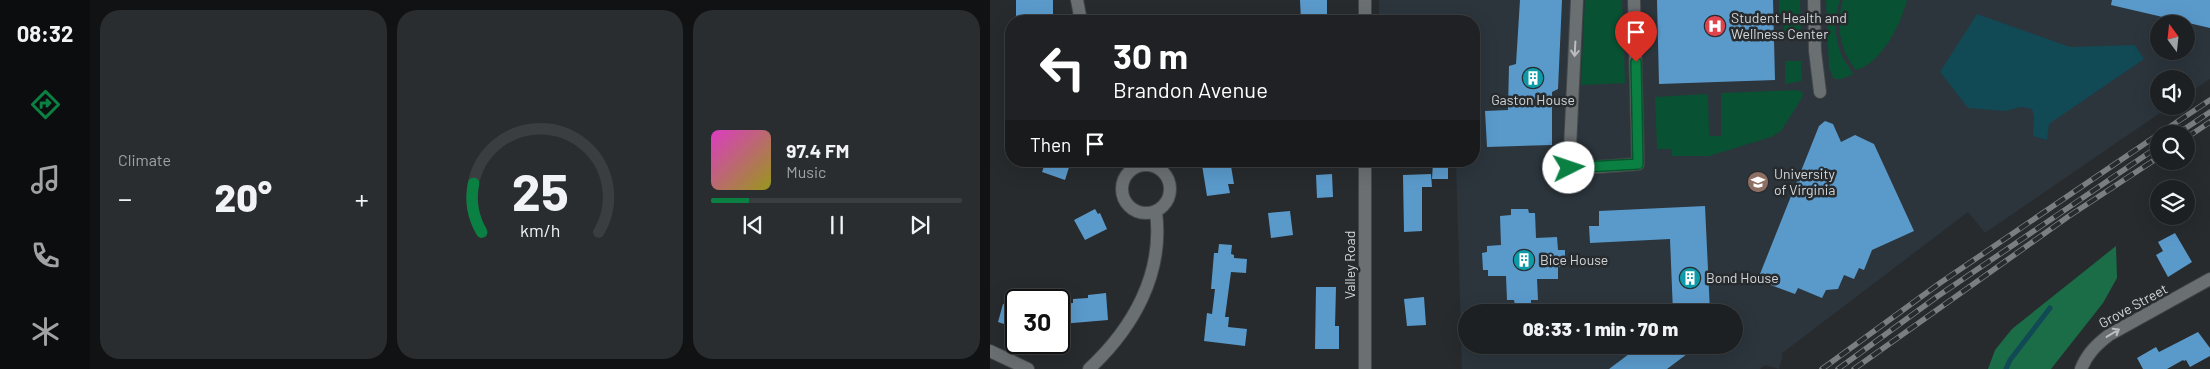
<!DOCTYPE html>
<html lang="en">
<head>
<meta charset="utf-8">
<style>
  body { margin:0; font-family:Barlow,sans-serif; background:#2a2d2f; color:#f1f3f6; height:100vh; display:flex; flex-direction:column; font-size:19px; white-space:nowrap }
  * { box-sizing:border-box; margin:0 }
  p { font-size:16px; color:#a0a3a5 }
  .icon { flex:none; width:28px; height:28px; fill:none; stroke:currentColor; stroke-width:2; stroke-linecap:round; stroke-linejoin:round }
  .map { position:relative; flex:1; overflow:hidden }
  .side { display:flex; flex-direction:column; gap:10px; padding:10px; background:#101213; width:900px }
  .side>* { flex:none }
  .banner { position:absolute; left:15px; top:15px; width:475px; height:152px; border-radius:20px; box-shadow:0 5px 20px #0002,0 0 0 1px #3b3e40; background:#202124; color:#fff; overflow:hidden }
  .needle { width:32px; rotate:345deg }
  .buttons { position:absolute; left:1160px; top:15px; display:grid; gap:10px }
  .buttons a { display:grid; place-items:center; width:45px; height:45px; border-radius:50%; background:#1d2022; box-shadow:0 5px 20px #0002,0 0 0 1px #3b3e40; font-size:25px }
  .speed { position:absolute; left:15px; top:289px; display:flex; gap:10px; font-size:25px; font-weight:700; text-align:center }
  .speed>* { display:grid; place-content:center; width:65px; height:65px; border-radius:50%; background:#1d2022; box-shadow:0 5px 20px #0002,0 0 0 1px #3b3e40; line-height:1 }
  .speed .limit { border:2px solid #111; border-radius:8px; background:#fff; color:#111 }
  .pin { position:absolute; display:grid; place-items:center; width:42px; height:42px; color:#fff; margin:-51px -21px; border-radius:50% 50% 50% 0; rotate:-45deg; box-shadow:0 0 5px #0007 }
  .pin .icon { rotate:45deg }
  .me { position:absolute; width:55px; margin:-28px; rotate:86deg; stroke-linejoin:round; filter:drop-shadow(0 0 4px #0008) }
  .turn { display:flex; align-items:center; gap:18px; height:105px; padding:0 25px; font-size:22px }
  .turn .icon { width:65px; height:65px; stroke-width:2.5 }
  .turn b { display:block; font-size:35px; line-height:42px }
  .then { display:flex; align-items:center; height:48px; padding:0 25px; background:#0003; gap:10px; font-size:19px }
  .big { font-size:38px; font-weight:800; line-height:1.1 }
  .side .widget { flex:1; display:flex; flex-direction:column; justify-content:center; gap:8px; min-width:0; padding:0 18px; border-radius:20px; background:#2a2d2f }
  .side .dial { align-items:center; gap:0 }
  .dial svg { height:130px; overflow:visible; fill:none; stroke:#3b3e40; stroke-width:7; stroke-linecap:round; text-anchor:middle }
  .dial text { fill:#f1f3f6; stroke:none }
  .song { display:flex; align-items:center; gap:15px }
  .cover { width:60px; height:60px; border-radius:8px; background:linear-gradient(135deg,hsl(310 70% 55%),hsl(60 70% 35%)) }
  .played { height:5px; border-radius:2px; background:linear-gradient(90deg,#0b8043 15%,#3b3e40 15%) }
  .keys { display:flex; justify-content:space-around; direction:ltr }
  .heat { display:flex; justify-content:space-between; align-items:center; font-size:28px; direction:ltr }
  .side .tiles { flex:1; display:grid; gap:10px; grid-template-columns:repeat(3,1fr) }
  .trip { position:absolute; left:468px; top:304px; width:285px; height:50px; border-radius:25px; background:#1d2022; box-shadow:0 5px 20px #0002,0 0 0 1px #3b3e40; font-weight:800; line-height:50px; text-align:center }
  main { display:flex; flex:1; min-height:0 }
  .tabs { display:flex; flex-direction:column; width:90px; justify-content:space-around; align-items:center; background:#0c0d0e; color:#a0a3a5 }
  .tabs .icon { width:35px; height:35px }
  .tabs .on { color:#0b8043 }
  .tabs b { font-size:22px; color:#f1f3f6 }
  .map>svg:first-child { display:block }
</style>
</head>
<body>
<main>
<nav class="tabs">
<b>08:32</b>
<svg class="icon on" aria-label="directions" viewBox="0 0 24 24"><path d="M12 3l9 9-9 9-9-9zM9 14v-3h6M13 9l2 2-2 2"/></svg>
<svg class="icon" aria-label="music" viewBox="0 0 24 24"><path d="M9 18V5l10-2v13"/><circle cx="6" cy="18" r="3"/><circle cx="16" cy="16" r="3"/></svg>
<svg class="icon" aria-label="phone" viewBox="0 0 24 24"><path d="M5 4h4l2 5-3 2q2 4 5 5l2-3 5 2v4C11 20 4 13 5 4z"/></svg>
<svg class="icon" aria-label="climate" viewBox="0 0 24 24"><path d="M12 3v18M4 7l16 10M4 17L20 7"/></svg>
</nav>
<section class="side">
<div class="tiles">
<div class="widget"><p>Climate</p>
<div class="heat"><a>−</a><b class="big">20°</b><a>+</a></div>
</div>
<div class="widget dial"><svg viewBox="0 0 100 80">
<path d="M14 69A42 42 0 1 1 86 69"/>
<path d="M14 69A42 42 0 0 1 9 39" stroke="#0b8043"/>
<text x="50" y="56" font-size="32" font-weight="700">25</text>
<text x="50" y="72" font-size="11">km/h</text>
</svg></div>
<div class="widget">
<div class="song"><i class="cover"></i><div><b>97.4 FM</b><p>Music</p></div></div>
<div class="played"></div>
<div class="keys"><svg class="icon" aria-label="previous" viewBox="0 0 24 24"><path d="M18 5L8 12l10 7zM5 5v14"/></svg><svg class="icon" aria-label="pause" viewBox="0 0 24 24"><path d="M8 5v14M16 5v14"/></svg><svg class="icon" aria-label="next" viewBox="0 0 24 24"><path d="M6 5l10 7-10 7zM19 5v14"/></svg></div>
</div>
</div>
</section>
<div class="map">
<svg width="1220" height="369" viewBox="0 0 1220 369">
  <rect width="100%" height="100%" fill="#272b2e"/>
  <path fill="#2c353c" fill-rule="evenodd" d="M389,0H1220V79L1196,95V79H1169V106H1180L995,233L978,212L791,354L793,355L789,369L775,365L770,369H472L466,161H484V21H389ZM1169,24H1196V51H1169ZM476,312H744V345H476Z"/>
  <path fill="#095133" d="M595,0H632L635,83L591,85Z
    M789,0H810L811,36H794V14H789Z
    M836,0H850C844,18 844,39 852,56C855,63 860,67 863,74L852,79H844L839,68Z
    M853,0H917C911,24 892,63 866,70C850,51 845,24 853,0Z
    M795,61H811L812,81L795,84Z
    M808,90L813,93L812,98L791,131L781,137L719,156H682V149H667L665,97L718,94L719,136H731V93Z"/>
  <path fill="#1b6d48" d="M1126,246L1127,278L1113,303L1061,369H998L1005,350L1022,329Z"/>
  <path fill="#114955" d="M987,14L1080,47L1145,45L1154,59L1059,124L1057,140L1043,136L1044,117L1042,109L1031,107L1015,111L978,108L950,72Z"/>
  <g fill="none" stroke-linecap="round" stroke-linejoin="round">
    <path stroke="#114955" stroke-width="5" d="M1016,369L1020,360L1060,308"/>
  </g>
  <path fill="#5a9acb" d="M26,0H63V17H26Z
    M310,0H337V14H334L335,21H311Z
    M530,0H572L568,89L562,92V145L497,147L495,111L518,110L519,66L526,64Z
    M667,0H783L785,80L669,84Z
    M1122,0H1220V28L1121,5Z
    M835,121L843,124L851,142L865,135L884,144L924,231L882,250L874,270L869,268L864,279L854,275L848,289L836,290L832,298L808,288L805,294L773,282L775,276L770,274L829,126Z
    M56,161H81L75,180L52,172Z
    M235,162L236,166H241L244,184H238L240,193L217,196L212,165Z
    M443,163L458,164V179H442Z
    M342,174L343,197L327,198L326,175Z
    M441,174L442,187H432V231L414,232L413,175Z
    M715,206L720,312H683L680,239L600,243L599,226H609V211Z
    M105,209L108,214L110,213L117,229L95,240L84,220Z
    M521,209H538L539,213H545L546,238L567,237L568,250H575V267H568V279H547L548,300H541V304L525,305L524,300H517L516,276H498V270H493L492,253L497,252V246L511,245L510,216L521,215Z
    M300,211L303,235L281,238L278,213Z
    M1185,233L1202,262L1178,277L1166,255L1173,251L1168,242Z
    M229,244L242,245L241,254L244,255V258L257,259L256,273L241,272L235,317H239L238,327L257,329L255,346L214,341L217,313L222,314L225,289H221L224,253H228Z
    M326,287H346L345,326H349V349H325Z
    M116,293L118,320L71,324L69,304L83,303V299L98,298V295Z
    M434,297L436,325L417,326L414,299Z
    M13,304L26,308V328L8,322Z
    M1208,332L1220,348V356L1200,367L1196,360L1194,361L1193,360L1177,369H1153L1147,358L1166,347L1169,352Z
    M651,345H709L677,369H619Z"/>
  <g fill="none" stroke-linecap="round" stroke-linejoin="round">
    <g stroke="#434749" stroke-width="14">
      <path id="minor" d="M87,0L91,21
        M587,0L579,169L648,164L644,0
        M824,0L825,51L830,92
        M375,21V0
        M375,161V369
        M132 189a24 24 0 1 1 48 0a24 24 0 1 1-48 0Z
        M0,351L38,369
        M99,369C143,328 174,274 166,212
        M1091,369C1097,354 1106,345 1119,335L1220,279"/>
    </g>
    <use href="#minor" stroke="#6a6f72" stroke-width="12"/>
    <g stroke="#7b7e81" stroke-width="5.5">
      <path id="rail" d="M1169,134L1220,100
        M1187,134L1220,112
        M1196,138L1220,122
        M832,369L950,283L1169,134
        M848,369L948,296L1169,146
        M864,369L1079,216L1169,157"/>
    </g>
    <use href="#rail" stroke="#272b2e" stroke-width="4" stroke-dasharray="11" stroke-linecap="butt"/>
  </g>
  <defs><path id="oneway-shaft" d="M-6 0H5M1.5-3L5.5 0L1.5 3" fill="none" stroke-width="1.6" stroke-linecap="round" stroke-linejoin="round" transform="scale(1.25)"/></defs>
  <g stroke="#babdbf">
    <use href="#oneway-shaft" transform="translate(585 49) rotate(93)"/>
    <use href="#oneway-shaft" transform="translate(1123 333) rotate(-31)"/>
  </g>
  <g fill="none" stroke-linecap="round" stroke-linejoin="round">
    <g stroke="#07532c" stroke-width="12">
      <path id="route" d="M579,168L648,164L646,62"/>
    </g>
    <use href="#route" stroke="#0b8043" stroke-width="9"/>
  </g>
  <defs>
    <g id="hospital-disc" transform="scale(1.125)"><circle r="9.5" fill="#e0444e" stroke="#272b2e"/><path d="M-5-5h3v3.5h4V-5h3V5h-3V1.5h-4V5h-3Z" fill="#fff"/></g>
    <g id="building-disc" transform="scale(1.125)"><circle r="9.5" fill="#0f9aa8" stroke="#272b2e"/><path d="M-4-6H4V6H1V3H-1V6H-4ZM-2.5-4.3h1.7v1.8h-1.7ZM.8-4.3h1.7v1.8H.8ZM-2.5-1h1.7V.8h-1.7ZM.8-1h1.7V.8H.8Z" fill="#fff"/></g>
    <g id="university-disc" transform="scale(1.125)"><circle r="9.5" fill="#8d6e63" stroke="#272b2e"/><path d="M0-5L7-2L0 1L-7-2ZM-4 1L0 2.5L4 1V4Q0 6-4 4Z" fill="#fff"/></g>
  </defs>
  <g fill-rule="evenodd">
    <use href="#hospital-disc" x="725" y="26"/>
    <use href="#building-disc" x="543" y="78"/>
    <use href="#university-disc" x="768" y="182"/>
    <use href="#building-disc" x="534" y="260"/>
    <use href="#building-disc" x="700" y="278"/>
  </g>
  <g text-anchor="middle" stroke-width="5" stroke-linejoin="round" paint-order="stroke">
    <g font-size="14" fill="#d4d7d9" stroke="#272b2e" text-anchor="start">
      <text x="741" y="23">Student Health and<tspan x="741" dy="16">Wellness Center</tspan></text>
      <text x="543" y="105" text-anchor="middle">Gaston House</text>
      <text x="784" y="179">University<tspan x="784" dy="16">of Virginia</tspan></text>
      <text x="550" y="265">Bice House</text>
      <text x="716" y="283">Bond House</text>
    </g>
    <g font-size="14" fill="#d4d7d9" stroke="#272b2e">
      <text transform="translate(360 265) rotate(-90)" y="5">Valley Road</text>
      <text transform="translate(1143 306) rotate(-29)" y="5">Grove Street</text>
    </g>
  </g>
</svg>
<div class="buttons">
<a><svg class="needle" viewBox="-14 -14 28 28"><path d="M0-13l5 13h-10z" fill="#e53935"/><path d="M0 13l5-13h-10z" fill="#a0a3a5"/></svg></a>
<a><svg class="icon" aria-label="sound" viewBox="0 0 24 24"><path d="M4 9h4l5-4v14l-5-4H4zM17 9q2 3 0 6"/></svg></a>
<a><svg class="icon" aria-label="search" viewBox="0 0 24 24"><circle cx="10" cy="10" r="6"/><path d="M15 15l6 6"/></svg></a>
<a><svg class="icon" aria-label="layers" viewBox="0 0 24 24"><path d="M12 4l9 5-9 5-9-5zM3 14l9 5 9-5"/></svg></a>
</div>
<div class="speed"><div class="limit">30</div></div>
<div class="pin" style="left:646px;top:62px;background:#d93025"><svg class="icon" aria-label="arrive" viewBox="0 0 24 24"><path d="M6 21V4h12l-3 4 3 4H6"/></svg></div>
<svg class="me" style="left:579px;top:168px" viewBox="-20 -20 40 40"><circle r="19" fill="#fff"/><path d="M0-13L10 11 0 6-10 11z" fill="#0b8043"/></svg>
<div class="trip">08:33 · 1 min · 70 m</div>
<div class="banner">
<div class="turn"><svg class="icon" aria-label="left" viewBox="0 0 24 24"><path d="M17 20v-9H6M10 6l-5 5 5 5"/></svg><div><b>30 m</b>Brandon Avenue</div></div>
<div class="then">Then<svg class="icon" aria-label="arrive" viewBox="0 0 24 24"><path d="M6 21V4h12l-3 4 3 4H6"/></svg></div>
</div>
</div>
</main>
</body>
</html>
